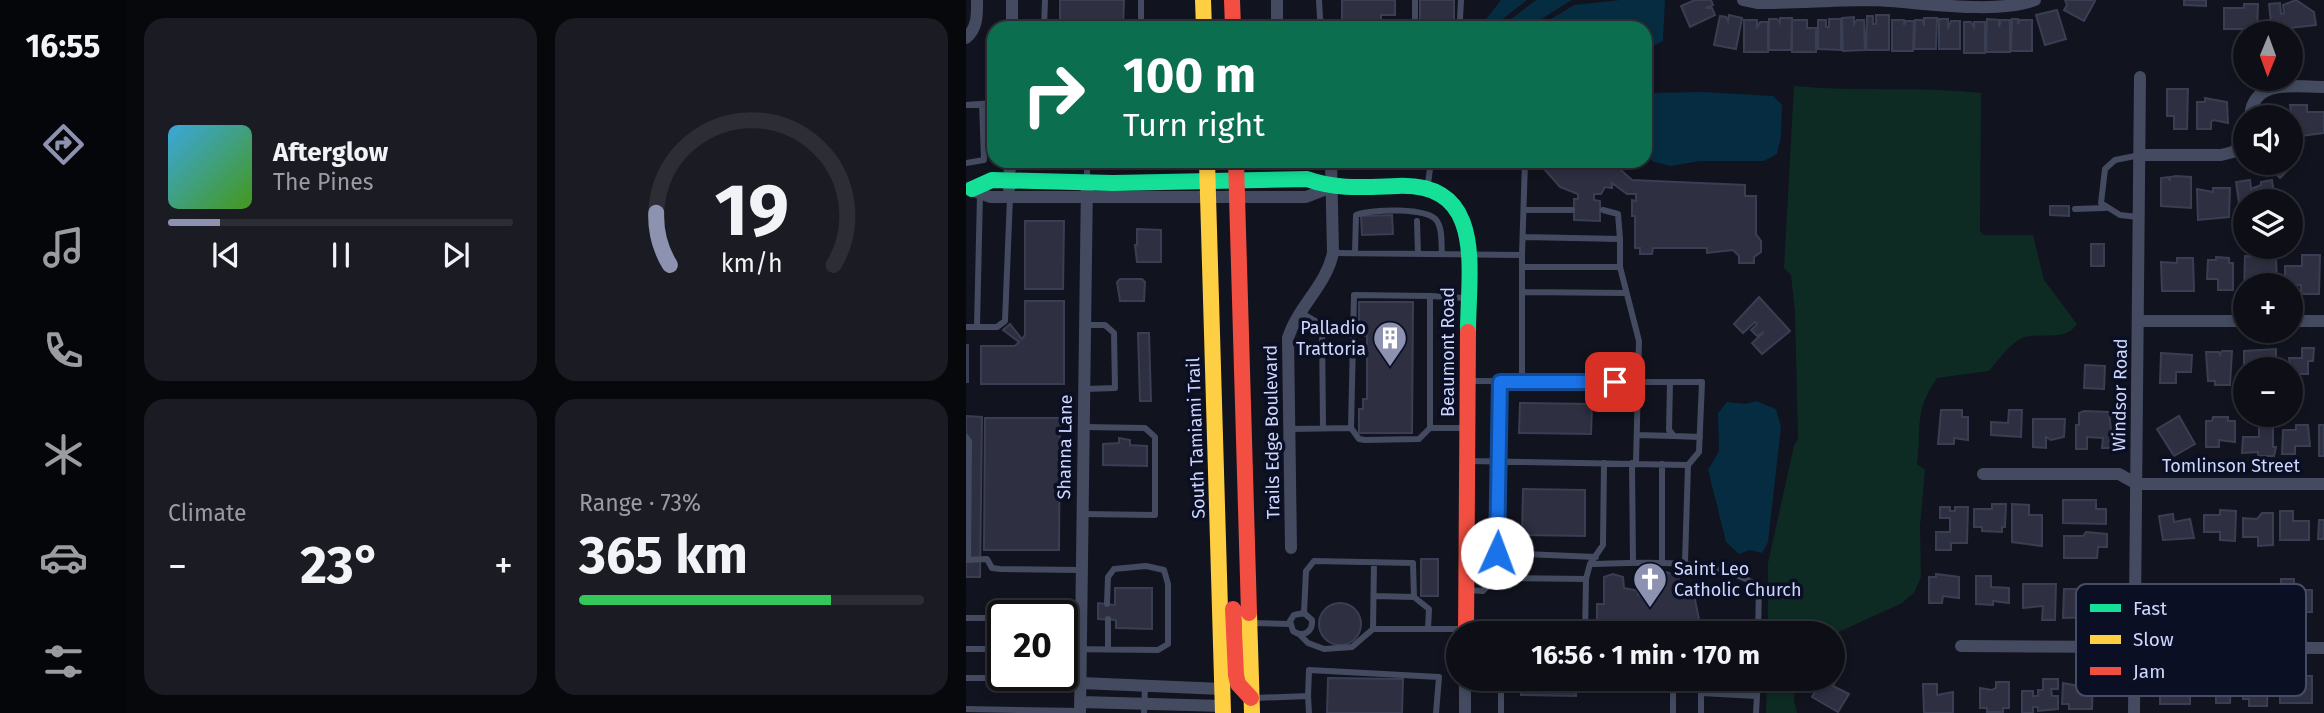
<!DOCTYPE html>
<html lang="en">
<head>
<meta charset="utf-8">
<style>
  body { margin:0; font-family:"Fira Sans",sans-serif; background:#1b1c23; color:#f1f3f6; height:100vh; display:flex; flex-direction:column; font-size:26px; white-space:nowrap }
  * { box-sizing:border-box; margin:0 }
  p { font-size:23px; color:#9a9ca1 }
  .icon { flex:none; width:38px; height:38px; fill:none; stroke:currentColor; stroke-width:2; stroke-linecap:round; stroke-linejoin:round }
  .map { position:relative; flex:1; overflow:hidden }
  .sheet { display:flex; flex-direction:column; gap:18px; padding:18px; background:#07080c; width:840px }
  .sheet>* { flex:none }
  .banner { position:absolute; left:21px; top:21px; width:665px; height:147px; border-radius:21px; box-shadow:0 4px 10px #0003,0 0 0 2px #2d2e35; background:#0b6e4f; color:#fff; overflow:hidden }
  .needle { width:46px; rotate:181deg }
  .buttons { position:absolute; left:1267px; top:21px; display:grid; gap:14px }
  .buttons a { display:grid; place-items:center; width:70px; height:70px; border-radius:50%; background:#0d0e16; box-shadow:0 4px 10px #0003,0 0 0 2px #2d2e35; font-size:35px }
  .speed { position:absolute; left:21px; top:600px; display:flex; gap:14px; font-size:35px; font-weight:700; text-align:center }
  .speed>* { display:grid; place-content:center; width:91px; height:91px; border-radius:50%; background:#0d0e16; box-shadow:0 4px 10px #0003,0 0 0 2px #2d2e35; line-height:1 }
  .speed .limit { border:4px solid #111; border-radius:10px; background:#fff; color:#111 }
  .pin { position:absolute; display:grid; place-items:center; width:60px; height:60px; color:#fff; margin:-30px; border-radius:14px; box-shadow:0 4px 10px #0006 }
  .me { position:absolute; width:77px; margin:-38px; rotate:2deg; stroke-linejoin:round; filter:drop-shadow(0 0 5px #0008) }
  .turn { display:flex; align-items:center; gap:24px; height:147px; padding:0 21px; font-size:32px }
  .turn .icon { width:91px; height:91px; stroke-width:2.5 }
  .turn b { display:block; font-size:49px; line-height:60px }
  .big { font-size:52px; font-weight:700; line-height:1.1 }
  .sheet .card { flex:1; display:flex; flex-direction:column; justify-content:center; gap:10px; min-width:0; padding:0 24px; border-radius:21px; background:#1b1c23 }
  .sheet .dial { align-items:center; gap:0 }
  .dial svg { height:182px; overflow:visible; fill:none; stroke:#2d2e35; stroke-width:7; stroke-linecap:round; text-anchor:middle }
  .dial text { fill:#f1f3f6; stroke:none }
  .song { display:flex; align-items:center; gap:21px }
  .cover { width:84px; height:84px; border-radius:10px; background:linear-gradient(135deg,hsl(200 70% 55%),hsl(100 70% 35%)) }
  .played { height:7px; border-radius:4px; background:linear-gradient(90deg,#8c92b0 15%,#2d2e35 15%) }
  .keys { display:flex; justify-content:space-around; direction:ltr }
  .heat { display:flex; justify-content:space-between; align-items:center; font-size:38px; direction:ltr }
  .charge { height:10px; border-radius:5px; background:linear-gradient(90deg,#34c759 73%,#2d2e35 0) }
  .sheet .tiles { flex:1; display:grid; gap:18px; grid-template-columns:repeat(2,1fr) }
  .trip { position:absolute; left:480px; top:621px; width:399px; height:70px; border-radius:35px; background:#0d0e16; box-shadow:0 4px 10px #0003,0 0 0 2px #2d2e35; font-weight:700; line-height:70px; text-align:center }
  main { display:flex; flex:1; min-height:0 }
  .tab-bar { display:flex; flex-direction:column; width:126px; justify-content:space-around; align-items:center; background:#050609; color:#9a9ca1 }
  .tab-bar .icon { width:49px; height:49px }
  .tab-bar .on { color:#8c92b0 }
  .tab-bar b { font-size:32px; color:#f1f3f6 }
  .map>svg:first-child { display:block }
</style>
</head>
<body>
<main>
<nav class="tab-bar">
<b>16:55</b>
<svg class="icon on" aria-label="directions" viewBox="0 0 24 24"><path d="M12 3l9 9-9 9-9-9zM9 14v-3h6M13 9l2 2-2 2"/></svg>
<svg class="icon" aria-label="music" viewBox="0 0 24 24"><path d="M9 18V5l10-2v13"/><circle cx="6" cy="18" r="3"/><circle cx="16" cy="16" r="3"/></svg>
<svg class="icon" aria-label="phone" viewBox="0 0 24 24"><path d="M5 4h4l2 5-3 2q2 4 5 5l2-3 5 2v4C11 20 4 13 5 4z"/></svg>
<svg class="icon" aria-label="climate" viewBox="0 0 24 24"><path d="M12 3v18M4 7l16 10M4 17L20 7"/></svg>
<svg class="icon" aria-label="car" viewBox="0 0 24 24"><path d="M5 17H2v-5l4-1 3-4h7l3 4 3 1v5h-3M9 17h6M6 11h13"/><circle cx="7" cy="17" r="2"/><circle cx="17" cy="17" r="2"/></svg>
<svg class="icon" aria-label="filters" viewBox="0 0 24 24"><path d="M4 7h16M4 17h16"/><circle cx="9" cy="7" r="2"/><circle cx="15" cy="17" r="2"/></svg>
</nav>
<section class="sheet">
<div class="tiles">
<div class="card">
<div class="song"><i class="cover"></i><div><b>Afterglow</b><p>The Pines</p></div></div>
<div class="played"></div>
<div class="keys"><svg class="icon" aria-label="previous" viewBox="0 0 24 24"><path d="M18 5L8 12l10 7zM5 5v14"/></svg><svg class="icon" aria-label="pause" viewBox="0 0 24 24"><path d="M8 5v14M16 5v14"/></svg><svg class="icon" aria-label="next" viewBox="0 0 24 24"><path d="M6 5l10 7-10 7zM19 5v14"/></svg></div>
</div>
<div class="card dial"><svg viewBox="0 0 100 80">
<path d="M14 69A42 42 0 1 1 86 69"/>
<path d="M14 69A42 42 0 0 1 8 46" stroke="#8c92b0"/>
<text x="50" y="56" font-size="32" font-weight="700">19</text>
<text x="50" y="72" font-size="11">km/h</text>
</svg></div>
<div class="card"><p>Climate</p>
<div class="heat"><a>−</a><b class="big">23°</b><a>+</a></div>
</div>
<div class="card"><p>Range · 73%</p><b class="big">365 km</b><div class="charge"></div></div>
</div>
</section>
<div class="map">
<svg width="1358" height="713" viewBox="0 0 1358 713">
  <rect width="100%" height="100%" fill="#11131e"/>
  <path fill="#0e2b23" d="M828,86C891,92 953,86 1015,93L1014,231L1018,235H1067L1078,280L1111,324C1099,342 1077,332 1059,337C1044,342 1033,360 1023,371L971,378C947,413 956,426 951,464L959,470L954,526L955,577L948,593L936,603L866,635L802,633V563L828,446L832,439L829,312L825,275L818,268Z
    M801,679H830L828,701L831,713H800Z"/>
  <path fill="#052c41" d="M535,0H561L525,28H513Z
    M570,0H606L561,28H533Z
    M654,0H699L697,41L679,50V28H570L608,5Z
    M737,92L807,96L816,105L815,137L811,154L798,161H734L705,166L688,162L679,155V93Z
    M790,401L810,409L815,427L802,542L796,553L784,550L773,554L760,542L742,470L753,451L752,413L761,402L780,404Z"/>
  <path fill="#2e3041" stroke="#3a3e53" stroke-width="2" d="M94,0H158L157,28H94Z
    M376,0H429V15H415V23L376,22Z
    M454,0H488V20H472V28H454Z
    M729,0H745L747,5L740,8H746L749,15L724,27L715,6Z
    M1099,0H1127L1129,1L1118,21L1098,10L1101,5Z
    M1218,0H1240V6L1218,5Z
    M1330,0L1348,12L1350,25L1323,28L1324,33H1306L1303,4L1314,3L1315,14L1318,13L1317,5Z
    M1278,4H1292L1291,33H1279V37V29H1258V8H1278Z
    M1091,10L1100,39L1079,45L1070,15Z
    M763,15L776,18L770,49L748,45L754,16L760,17L762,21Z
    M910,15H923V50H900L901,16H907V24H910Z
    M888,17V24L891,20H898L899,50L877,51L876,18Z
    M814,18H826L825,50H803V19H811L814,23Z
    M958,18H971L970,49H948L949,20H956L958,26Z
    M863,19H875V50L852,49V20H860V27H863Z
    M973,19H982V29L985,21H994V49H973Z
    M1021,19L1033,20V27L1035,20H1044V52H1020Z
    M1046,19H1052V24L1054,20H1066V51H1045Z
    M778,20H791V28L794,22H802V52H778Z
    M826,20H841V28H850V52H826Z
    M926,20H938V25L940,21H948L947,51H926Z
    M998,22H1005L1008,27V22H1019V53H998Z
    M1201,89H1222L1221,129H1208V116H1201Z
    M1239,98L1261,102L1262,123L1248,120L1245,122V129H1231V102H1239Z
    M1324,105H1341V112H1358V133L1328,137Z
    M580,161H654L656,171L666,180L779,185V196H790V234L795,241V252L788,257V263H773V256L767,250L741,253V248H687L686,254H674V248H669V216H666V200L670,201V194H661L646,183V188L639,187L635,194H628V200L634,201V221L608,220V199H612V194L594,187L579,170Z
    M1299,163H1321L1325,167L1314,178Z
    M1210,176L1225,177V208L1195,206V178L1202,177L1204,181V177Z
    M1284,180L1285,189L1295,185V182L1306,180L1309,201H1279V217H1275L1270,182Z
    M1247,188H1264L1263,217L1232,220L1231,189L1247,192Z
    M1084,206H1103V216L1084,215Z
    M426,215L427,234L396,235L395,216Z
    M59,221H98L97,289H59Z
    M171,229L195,230V262H171L169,245H171Z
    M1125,244H1138V266H1125Z
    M1336,255H1354L1353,294H1335V285H1319V266H1336Z
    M1279,256L1310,257L1311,285H1279L1278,293Z
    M1250,257L1263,258V263H1267V290H1252V279H1241L1242,260H1250Z
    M1211,258H1227L1228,291H1196L1195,262L1211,263Z
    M154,279H176L179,282L178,301H154L151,282Z
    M793,297L824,331L796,354L786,343L798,332L791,336L785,330L791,324L789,322L777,333L768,324Z
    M59,301H98V384H15V346H49L53,342L37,330L44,324L56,339L59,335Z
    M393,302H447L446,433H393V409H397V399H401V336H397V329H393Z
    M172,333H183L185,401H174Z
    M0,345H2V382H0Z
    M1336,348H1348L1347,361H1342V374H1325L1323,358H1336Z
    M1310,349V369L1278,370V351Z
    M1256,351H1266L1264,385H1249V381H1242L1240,352H1253L1254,355Z
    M1195,353L1226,355L1225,372H1210V383H1194Z
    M1119,365L1139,366L1138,389L1118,388Z
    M554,403L626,404L625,434L553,433Z
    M975,410H996V417H1002V440L988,438V444H972Z
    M1043,410H1056L1055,437L1025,435V422L1042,423Z
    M1118,411L1143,412L1147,448H1136L1137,438L1121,437V449H1110V425H1113V413Z
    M0,416L16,417L14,577H0Z
    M1213,416L1229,444L1208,456L1191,429Z
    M1247,417H1262V421H1269V442L1253,440V447H1240V421H1246Z
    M19,418H94L93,550H18Z
    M1067,419H1099L1098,437L1085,440L1080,437V448L1067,447Z
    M1293,423H1307V447H1310L1308,456H1292V452L1276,453L1277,437H1293Z
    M1330,425H1342L1344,446H1329V454H1316L1317,430H1330Z
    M1353,425H1358V456H1353Z
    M153,438L164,440V445L181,446V466L137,465V444L153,443Z
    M557,489L619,490V536L556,535Z
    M1097,500H1130V509H1140V524L1097,523Z
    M1026,504H1040L1039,527H1036V532L1016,531V527H1008V509H1026Z
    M1046,504L1063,505V515H1076V546L1046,542Z
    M974,507H984V511H989V507H1002L1001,543H985V550H970V532H984V518H974Z
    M1254,510L1270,511L1269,541L1254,540V532H1238V515H1254Z
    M1314,511H1327V521H1343V540H1314Z
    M1296,513H1307V545L1292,546V537H1277V518L1291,519Z
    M1207,514L1208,522L1224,519L1228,538L1197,540L1193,516Z
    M1353,520H1358V539H1352Z
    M1120,532L1141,534V547H1132L1131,558H1098V536H1117Z
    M455,559H472V596H455Z
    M700,572L713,577L714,598L728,595L733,619L730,633L713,629L712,634H637V622H631V604H638V577L647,574L657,577L658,588L673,591L672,595L687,594V576Z
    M970,574L993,577V598L977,596L976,603H963V577H970Z
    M1010,576H1025V587L1043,588V603L1027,601V605L1010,604Z
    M1315,579H1328V590H1346V612H1331V619H1319V594H1315Z
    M1057,584H1090L1089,620H1076L1077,606L1057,608Z
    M149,588H186V629L150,628V620L132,619V603L149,605Z
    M1098,589H1112V594H1130V617L1097,618Z
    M353 624a21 21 0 1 1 42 0a21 21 0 1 1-42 0Z
    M1248,675L1265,676L1264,703H1250V692H1232V676L1247,678Z
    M866,676L871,679L867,686L883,694L872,712L846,697L856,679H866Z
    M1194,676L1207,677V685L1224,686V704H1194Z
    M1292,676H1302L1301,706H1283V699H1277V683H1292Z
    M1333,676H1346V703H1314V685H1333Z
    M362,678L437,679L436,713H361Z
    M1113,678H1127L1126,709H1103V704H1096L1097,683L1113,686Z
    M552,679H610V696L555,695V691H552Z
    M1077,679H1092V689H1085L1086,696H1092V709L1072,711V707H1067V713H1056V691H1067V696H1072V690H1077Z
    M1030,682H1043V708H1037V712H1021V708H1014V688L1026,690L1030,688Z
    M957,684H971V695L987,692V713H958Z"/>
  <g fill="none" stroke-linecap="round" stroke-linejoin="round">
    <path stroke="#444b60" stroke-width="6" d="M353,0L354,18L358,28
      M78,28L79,0
      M175,28V0
      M449,28V0
      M490,28L494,19L495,0
      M0,105L28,103
      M121,161V180
      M0,163L18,160L16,104
      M462,184L465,161
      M1109,209L1139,208
      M558,210H606
      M637,210L652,214L654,239
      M1172,217L1154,215L1135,203L1139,169L1149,160L1174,155
      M451,221L452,254
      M367,253L556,255L559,161
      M389,253L390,215C405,209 462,207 471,221C477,230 475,244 476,254
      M556,267H654
      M556,292L660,293
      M334,312L363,329L387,328
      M356,324L357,428
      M0,327H31L39,321L44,197
      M11,327L14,194
      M503,381L672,382L673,341L654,267V239L557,237
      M556,381V255
      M704,382L703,430L708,436L734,437
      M119,389L149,388L148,333L139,325H120
      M385,428L393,439L399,440L453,439L464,428
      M499,428H464V296L500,298
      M324,429L385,428L388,295L464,296
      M671,435L708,436
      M0,437L3,441L2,560
      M503,461L722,465
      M666,463L667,563
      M670,463L672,382H736L733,452L722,465L719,562
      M116,514L189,515V437L179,428L118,427
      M531,553L630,557
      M0,560L21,559L26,568L34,569L115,570
      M696,563V464
      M624,564C675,563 751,556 793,587L792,634
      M530,578L534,381
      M502,590L517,591L530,578L620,579
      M408,596L448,597
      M0,618H37
      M96,618H115
      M142,619V649
      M285,623L324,624
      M407,629L408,562
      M462,629H499
      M619,634L620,579L624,564L637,545L638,463
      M743,634L792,633
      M334,635L342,643L358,649L386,647L407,629H462L463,609L448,597L447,563L348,561L340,571L338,613L346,620C347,632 337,638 327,631L324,621L328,615L338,613
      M0,649H37
      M96,649L192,650L202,644V584L198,570L180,566L148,569L142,577L141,604
      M0,678H115
      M707,679V713
      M735,679V713
      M735,693L791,696
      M342,696L343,670L473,677L470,713
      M288,698L342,696L343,713
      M0,709L114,711
      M178,713L179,686
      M535,713V679
      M790,713L792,679"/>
    <path stroke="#444b60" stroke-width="12" d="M311,0V28
      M777,0L791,3C830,3 870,0 909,0C953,2 1029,15 1069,0
      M46,28V0
      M0,38C12,28 11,14 11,0
      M1284,117C1287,78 1328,87 1358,87
      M1174,155H1255L1267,152L1279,141
      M0,188L24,197H340L366,187
      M43,189L44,161
      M1172,321H1279
      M1325,321H1358
      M1017,474H1153L1171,484H1358
      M325,548L322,338C332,306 360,286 367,253L365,161
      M995,646L1358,648
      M115,683L256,689
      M115,702L257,706
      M114,713L121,182
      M499,713V679
      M1168,713L1174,77"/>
    <path stroke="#16e098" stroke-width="16" d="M6,189L26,180L147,183L341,179C371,190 400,187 431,186C521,182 502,270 502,332"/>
    <path stroke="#ffcf43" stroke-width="16" d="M237,0L238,28
      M241,161L257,713
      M283,613L286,713"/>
    <path stroke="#f24e42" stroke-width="16" d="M266,0L267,28
      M270,161L283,613
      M267,609L270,675L272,684L285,698
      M500,634L502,332"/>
  </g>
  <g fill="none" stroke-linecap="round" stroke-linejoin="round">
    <g stroke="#114b97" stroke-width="18">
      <path id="route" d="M531,553L534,382H649"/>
    </g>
    <use href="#route" stroke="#1a73e8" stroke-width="12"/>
  </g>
  <defs>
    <g id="building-pin" transform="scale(1.75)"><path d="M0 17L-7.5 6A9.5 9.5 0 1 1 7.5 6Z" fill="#8c92b0" stroke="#0b0f24"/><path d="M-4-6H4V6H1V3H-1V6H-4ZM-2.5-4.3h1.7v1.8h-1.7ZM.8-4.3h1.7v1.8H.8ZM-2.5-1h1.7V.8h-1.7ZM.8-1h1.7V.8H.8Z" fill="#fff"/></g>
    <g id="church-pin" transform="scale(1.75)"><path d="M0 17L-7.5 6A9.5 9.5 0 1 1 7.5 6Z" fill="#8c92b0" stroke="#0b0f24"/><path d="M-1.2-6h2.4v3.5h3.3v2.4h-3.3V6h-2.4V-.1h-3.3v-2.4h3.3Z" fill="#fff"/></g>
  </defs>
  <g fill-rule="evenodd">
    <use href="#building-pin" x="424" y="338"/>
    <use href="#church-pin" x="684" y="579"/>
  </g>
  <g text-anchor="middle" stroke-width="7" stroke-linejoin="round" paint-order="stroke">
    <g font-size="18" fill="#ced7ff" stroke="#0b0f24" text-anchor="end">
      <text x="400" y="334">Palladio<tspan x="400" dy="21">Trattoria</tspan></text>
      <text x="708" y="575" text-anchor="start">Saint Leo<tspan x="708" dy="21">Catholic Church</tspan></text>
    </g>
    <g font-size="18" fill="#ced7ff" stroke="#0b0f24">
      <text transform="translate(482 352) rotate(-90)" y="6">Beaumont Road</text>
      <text transform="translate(1154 395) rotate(-89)" y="6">Windsor Road</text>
      <text transform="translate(306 432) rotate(-91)" y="6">Trails Edge Boulevard</text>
      <text transform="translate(230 438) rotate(-92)" y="6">South Tamiami Trail</text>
      <text transform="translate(99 447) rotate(-89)" y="6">Shanna Lane</text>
      <text x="1265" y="472">Tomlinson Street</text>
    </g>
  </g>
  <rect x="1110" y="584" width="230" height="112" rx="10" fill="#0b0f24" stroke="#464b66" stroke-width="2"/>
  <rect x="1124" y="604" width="31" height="8" fill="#16e098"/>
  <rect x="1124" y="635" width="31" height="9" fill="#ffcf43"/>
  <rect x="1124" y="667" width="31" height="8" fill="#f24e42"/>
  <g font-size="19" fill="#ced7ff">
    <text x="1167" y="615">Fast</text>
    <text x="1167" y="646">Slow</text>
    <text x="1167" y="678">Jam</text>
  </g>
</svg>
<div class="buttons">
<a><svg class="needle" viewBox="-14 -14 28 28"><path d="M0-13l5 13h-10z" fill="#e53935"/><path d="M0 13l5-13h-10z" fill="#9a9ca1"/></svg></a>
<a><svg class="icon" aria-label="sound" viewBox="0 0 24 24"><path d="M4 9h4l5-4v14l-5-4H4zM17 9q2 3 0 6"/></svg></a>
<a><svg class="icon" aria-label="layers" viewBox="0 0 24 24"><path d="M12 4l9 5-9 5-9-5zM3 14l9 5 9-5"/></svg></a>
<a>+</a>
<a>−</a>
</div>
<div class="speed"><div class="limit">20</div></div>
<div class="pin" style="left:649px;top:382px;background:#d93025"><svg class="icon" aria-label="arrive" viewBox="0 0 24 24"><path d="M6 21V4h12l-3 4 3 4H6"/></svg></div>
<svg class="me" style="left:531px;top:553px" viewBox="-20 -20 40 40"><circle r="19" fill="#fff"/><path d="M0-13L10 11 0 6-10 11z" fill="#1a73e8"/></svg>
<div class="trip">16:56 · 1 min · 170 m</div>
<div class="banner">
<div class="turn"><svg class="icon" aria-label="right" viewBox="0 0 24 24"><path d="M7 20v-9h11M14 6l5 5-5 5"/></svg><div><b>100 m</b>Turn right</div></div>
</div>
</div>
</main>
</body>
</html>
